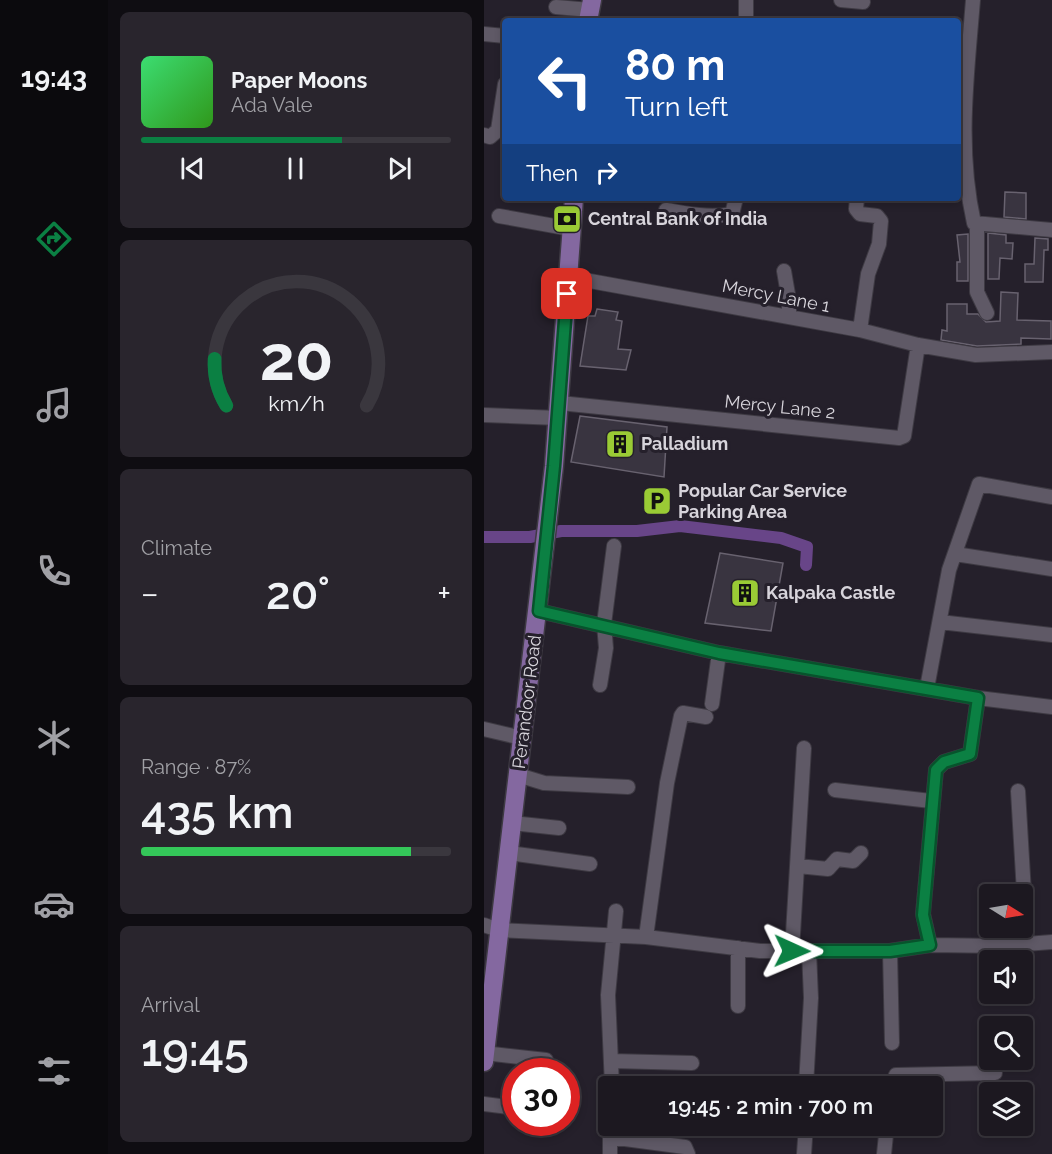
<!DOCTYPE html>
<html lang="en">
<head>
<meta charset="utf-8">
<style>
  body { margin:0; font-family:Raleway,sans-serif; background:#29252d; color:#f1f3f6; height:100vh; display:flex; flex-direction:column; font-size:22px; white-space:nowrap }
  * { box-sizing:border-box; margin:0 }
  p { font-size:20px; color:#a0a0a5 }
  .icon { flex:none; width:33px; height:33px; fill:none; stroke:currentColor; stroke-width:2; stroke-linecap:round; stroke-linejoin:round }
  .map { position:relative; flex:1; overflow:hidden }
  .details { display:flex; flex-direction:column; gap:12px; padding:12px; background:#0f0d12; width:376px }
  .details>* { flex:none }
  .top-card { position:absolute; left:18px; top:18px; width:459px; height:183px; border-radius:6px; box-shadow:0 3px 9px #0003,0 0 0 2px #3a373e; background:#1a4fa0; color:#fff; overflow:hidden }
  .needle { width:39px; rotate:101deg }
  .controls { position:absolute; left:495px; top:884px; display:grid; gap:12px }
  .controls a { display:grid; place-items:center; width:54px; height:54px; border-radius:6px; background:#1c1820; box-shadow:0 3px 9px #0003,0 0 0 2px #3a373e; font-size:30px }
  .speed { position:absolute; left:18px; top:1058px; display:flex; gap:12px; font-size:30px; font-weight:700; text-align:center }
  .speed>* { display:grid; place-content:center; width:78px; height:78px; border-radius:50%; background:#1c1820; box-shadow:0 3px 9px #0003,0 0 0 2px #3a373e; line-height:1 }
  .speed .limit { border:9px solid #d22; background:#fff; color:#111 }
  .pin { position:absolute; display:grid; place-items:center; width:51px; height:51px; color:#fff; margin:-26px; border-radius:12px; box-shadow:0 3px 9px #0006 }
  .me { position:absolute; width:66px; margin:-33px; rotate:91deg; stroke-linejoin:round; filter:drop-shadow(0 0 4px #0008) }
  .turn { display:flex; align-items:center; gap:21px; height:126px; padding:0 24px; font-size:27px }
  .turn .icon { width:78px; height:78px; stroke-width:2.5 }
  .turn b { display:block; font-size:42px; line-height:51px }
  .then { display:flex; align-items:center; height:57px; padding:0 24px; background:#0003; gap:12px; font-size:22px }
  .big { font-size:45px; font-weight:600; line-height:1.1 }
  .details .tile { flex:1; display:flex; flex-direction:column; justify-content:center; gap:9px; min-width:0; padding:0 21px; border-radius:9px; background:#29252d }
  .details .dial { align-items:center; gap:0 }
  .dial svg { height:156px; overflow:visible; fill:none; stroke:#3a373e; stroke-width:7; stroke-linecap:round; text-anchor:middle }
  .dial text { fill:#f1f3f6; stroke:none }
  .song { display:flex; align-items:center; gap:18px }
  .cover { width:72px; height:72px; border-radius:9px; background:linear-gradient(135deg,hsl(140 70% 55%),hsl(110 70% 35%)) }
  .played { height:6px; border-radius:3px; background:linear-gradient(90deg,#0b8043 65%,#3a373e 65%) }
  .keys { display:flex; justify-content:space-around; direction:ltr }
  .heat { display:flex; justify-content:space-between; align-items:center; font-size:33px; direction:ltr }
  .charge { height:9px; border-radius:4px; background:linear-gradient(90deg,#34c759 87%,#3a373e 0) }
  .trip { position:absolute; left:114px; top:1076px; width:345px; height:60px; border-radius:6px; background:#1c1820; box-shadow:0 3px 9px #0003,0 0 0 2px #3a373e; font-weight:600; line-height:60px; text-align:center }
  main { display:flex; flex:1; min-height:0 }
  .dock { display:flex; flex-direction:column; width:108px; justify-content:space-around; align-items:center; background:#0b0a0d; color:#a0a0a5 }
  .dock .icon { width:42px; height:42px }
  .dock .selected { color:#0b8043 }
  .dock b { font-size:27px; color:#f1f3f6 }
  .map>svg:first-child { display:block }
</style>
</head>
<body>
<main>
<nav class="dock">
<b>19:43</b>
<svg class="icon selected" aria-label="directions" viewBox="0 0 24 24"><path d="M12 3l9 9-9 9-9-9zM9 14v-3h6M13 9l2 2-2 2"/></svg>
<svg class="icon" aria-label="music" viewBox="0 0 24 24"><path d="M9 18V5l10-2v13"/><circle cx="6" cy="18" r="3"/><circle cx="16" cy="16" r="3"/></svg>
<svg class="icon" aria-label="phone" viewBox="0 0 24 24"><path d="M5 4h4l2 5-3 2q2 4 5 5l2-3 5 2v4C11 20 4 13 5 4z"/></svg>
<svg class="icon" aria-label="climate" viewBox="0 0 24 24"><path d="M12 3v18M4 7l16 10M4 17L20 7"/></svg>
<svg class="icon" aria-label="car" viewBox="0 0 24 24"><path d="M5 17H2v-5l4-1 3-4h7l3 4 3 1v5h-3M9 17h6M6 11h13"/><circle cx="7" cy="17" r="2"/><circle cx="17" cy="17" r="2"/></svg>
<svg class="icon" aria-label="filters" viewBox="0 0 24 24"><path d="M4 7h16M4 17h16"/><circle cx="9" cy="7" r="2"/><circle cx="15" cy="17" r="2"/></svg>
</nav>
<section class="details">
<div class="tile">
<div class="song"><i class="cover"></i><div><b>Paper Moons</b><p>Ada Vale</p></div></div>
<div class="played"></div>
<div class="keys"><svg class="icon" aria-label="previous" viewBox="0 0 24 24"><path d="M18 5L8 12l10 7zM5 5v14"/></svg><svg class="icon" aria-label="pause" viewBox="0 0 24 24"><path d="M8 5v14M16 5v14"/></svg><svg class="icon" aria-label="next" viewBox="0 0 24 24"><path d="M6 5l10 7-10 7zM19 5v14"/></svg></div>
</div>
<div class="tile dial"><svg viewBox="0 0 100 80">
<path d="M14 69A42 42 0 1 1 86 69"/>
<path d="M14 69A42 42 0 0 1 8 45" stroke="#0b8043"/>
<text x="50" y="56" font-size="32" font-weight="700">20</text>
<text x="50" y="72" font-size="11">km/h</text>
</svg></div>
<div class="tile"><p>Climate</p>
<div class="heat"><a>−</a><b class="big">20°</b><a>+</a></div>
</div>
<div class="tile"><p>Range · 87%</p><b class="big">435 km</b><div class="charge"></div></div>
<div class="tile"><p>Arrival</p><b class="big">19:45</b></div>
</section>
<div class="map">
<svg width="568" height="1154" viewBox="0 0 568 1154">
  <rect width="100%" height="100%" fill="#25202b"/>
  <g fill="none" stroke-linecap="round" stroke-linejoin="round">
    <path stroke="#684588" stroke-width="12" d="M0,537H46L77,531H153L196,526L297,538L323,547L322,565"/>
  </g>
  <path fill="#393440" stroke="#68626f" stroke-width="1.5" d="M521,192L542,193V219L520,217Z
    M504,233L522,235V243H529L528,259L516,258L515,279H504Z
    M484,234V281H473V262H476L473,235Z
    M551,238L564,239V250H560L559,282H541V264H550Z
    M517,292L534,293L533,320L567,321V339L537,338V344L493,346L457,340L458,330L463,331V304H483V314H494L502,322L516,321Z
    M113,309L134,312L132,320L138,321L134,349L147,350L142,370L96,366L104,316H111Z
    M96,416L183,427L180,477L87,462Z
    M236,553L299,563L287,631L221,623Z"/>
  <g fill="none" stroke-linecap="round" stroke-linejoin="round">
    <g stroke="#3e3a43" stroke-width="16">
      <path id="minor" d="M357,0L379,2
        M489,0C483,75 473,148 490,223L568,230
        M72,7L106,10
        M262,21V0
        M0,34L21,36
        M0,135L6,137L14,130L21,84
        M373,198L372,209L376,214L393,216L397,221L395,244L384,274L376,330
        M182,210C204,214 226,218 248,214L252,198
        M15,216L87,229
        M493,224V292L503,313
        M300,271L305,300V317
        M84,277L376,330L434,345L492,355L568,352
        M76,403L415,438L420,436L434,345
        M0,415L74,418
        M471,554L568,569
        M55,611L235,653L494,698L568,707
        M456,622L568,635
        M116,685L122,648L120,624L130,546
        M443,688L465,570L495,484L568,497
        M228,704L235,653
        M0,729L38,738
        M34,775L60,783L144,787
        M351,790L447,801
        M534,791L543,944
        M28,823L75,828
        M25,853L106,864
        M314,866L344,869L353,859L369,861L377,853
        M0,925L15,930L162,937L276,951H406L446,945L517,946L568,942
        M162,937L183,783L197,716L199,713L222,717
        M446,945L439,914L452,770L460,762L486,754L494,698
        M254,948V1006
        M308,951L320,748
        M406,951L408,1043
        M0,1053L62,1060
        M127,1061L208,1063
        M128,1086L124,995L132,911
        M322,1086L327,998L325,951
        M407,1086L412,1075L511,1073
        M0,1104L32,1108
        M82,1112H86
        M126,1137L201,1147L204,1154
        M126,1154V1125
        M320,1154L322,1125
        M400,1154L403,1125"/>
    </g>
    <g stroke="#3e3a43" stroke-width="21">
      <path id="major" d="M104,21L108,0
        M0,1062L70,466L90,198"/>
    </g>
    <use href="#minor" stroke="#5f5966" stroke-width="14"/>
    <use href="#major" stroke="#8468a0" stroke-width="18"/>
  </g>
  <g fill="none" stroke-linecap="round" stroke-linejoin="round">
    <g stroke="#07532c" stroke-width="15">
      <path id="route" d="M83,294L70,466L55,611L235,653L494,698L486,754L460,762L452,770L439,915L446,945L406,951H308"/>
    </g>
    <use href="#route" stroke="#0b8043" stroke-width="10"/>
  </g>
  <defs>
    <g id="bank-square" transform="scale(1.5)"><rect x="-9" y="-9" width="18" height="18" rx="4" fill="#9acb35" stroke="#25202b"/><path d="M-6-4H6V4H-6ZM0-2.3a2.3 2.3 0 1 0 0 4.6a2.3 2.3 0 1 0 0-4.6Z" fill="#111"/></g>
    <g id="building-square" transform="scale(1.5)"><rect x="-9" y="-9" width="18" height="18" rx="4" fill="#9acb35" stroke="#25202b"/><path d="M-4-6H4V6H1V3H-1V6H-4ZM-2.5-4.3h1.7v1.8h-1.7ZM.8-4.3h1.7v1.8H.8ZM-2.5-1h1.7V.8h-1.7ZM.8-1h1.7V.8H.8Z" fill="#111"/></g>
    <g id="parking-square" transform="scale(1.5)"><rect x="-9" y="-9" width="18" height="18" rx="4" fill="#9acb35" stroke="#25202b"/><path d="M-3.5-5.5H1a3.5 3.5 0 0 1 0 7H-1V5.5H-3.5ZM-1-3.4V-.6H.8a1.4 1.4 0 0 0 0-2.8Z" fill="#111"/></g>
  </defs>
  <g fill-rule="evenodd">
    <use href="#bank-square" x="83" y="219"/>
    <use href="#building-square" x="136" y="444"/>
    <use href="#parking-square" x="173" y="501"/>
    <use href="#building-square" x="261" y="593"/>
  </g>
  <g text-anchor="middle" stroke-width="6" stroke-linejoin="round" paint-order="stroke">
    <g font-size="18" font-weight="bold" fill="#d7d4db" stroke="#25202b" text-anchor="start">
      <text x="104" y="225">Central Bank of India</text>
      <text x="157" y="450">Palladium</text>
      <text x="194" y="497">Popular Car Service<tspan x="194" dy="21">Parking Area</tspan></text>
      <text x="282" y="599">Kalpaka Castle</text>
    </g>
    <g font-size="18" fill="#d7d4db" stroke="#25202b">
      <text transform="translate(292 296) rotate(11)" y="6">Mercy Lane 1</text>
      <text transform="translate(296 407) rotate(6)" y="6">Mercy Lane 2</text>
      <text transform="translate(43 702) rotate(-83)" y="6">Perandoor Road</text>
    </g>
  </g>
</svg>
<div class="controls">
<a><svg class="needle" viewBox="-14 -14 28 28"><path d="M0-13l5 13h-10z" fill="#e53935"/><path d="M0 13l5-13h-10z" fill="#a0a0a5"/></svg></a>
<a><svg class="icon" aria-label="sound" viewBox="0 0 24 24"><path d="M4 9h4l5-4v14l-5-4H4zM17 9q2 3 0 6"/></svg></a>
<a><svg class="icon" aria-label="search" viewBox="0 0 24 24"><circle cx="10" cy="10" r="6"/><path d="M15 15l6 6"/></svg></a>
<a><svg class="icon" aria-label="layers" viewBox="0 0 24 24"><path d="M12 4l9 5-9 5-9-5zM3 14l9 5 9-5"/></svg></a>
</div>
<div class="speed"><div class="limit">30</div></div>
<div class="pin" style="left:83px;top:294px;background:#d93025"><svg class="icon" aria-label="arrive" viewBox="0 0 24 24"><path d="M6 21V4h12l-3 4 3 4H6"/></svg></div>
<svg class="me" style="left:308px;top:951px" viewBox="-20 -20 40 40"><path d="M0-17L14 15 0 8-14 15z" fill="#0b8043" stroke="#fff" stroke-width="4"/></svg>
<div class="trip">19:45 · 2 min · 700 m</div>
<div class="top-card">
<div class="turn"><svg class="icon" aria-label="left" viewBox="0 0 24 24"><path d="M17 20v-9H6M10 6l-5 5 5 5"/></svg><div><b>80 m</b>Turn left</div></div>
<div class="then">Then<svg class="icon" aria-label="right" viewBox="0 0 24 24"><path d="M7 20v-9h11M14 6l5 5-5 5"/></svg></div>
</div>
</div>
</main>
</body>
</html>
